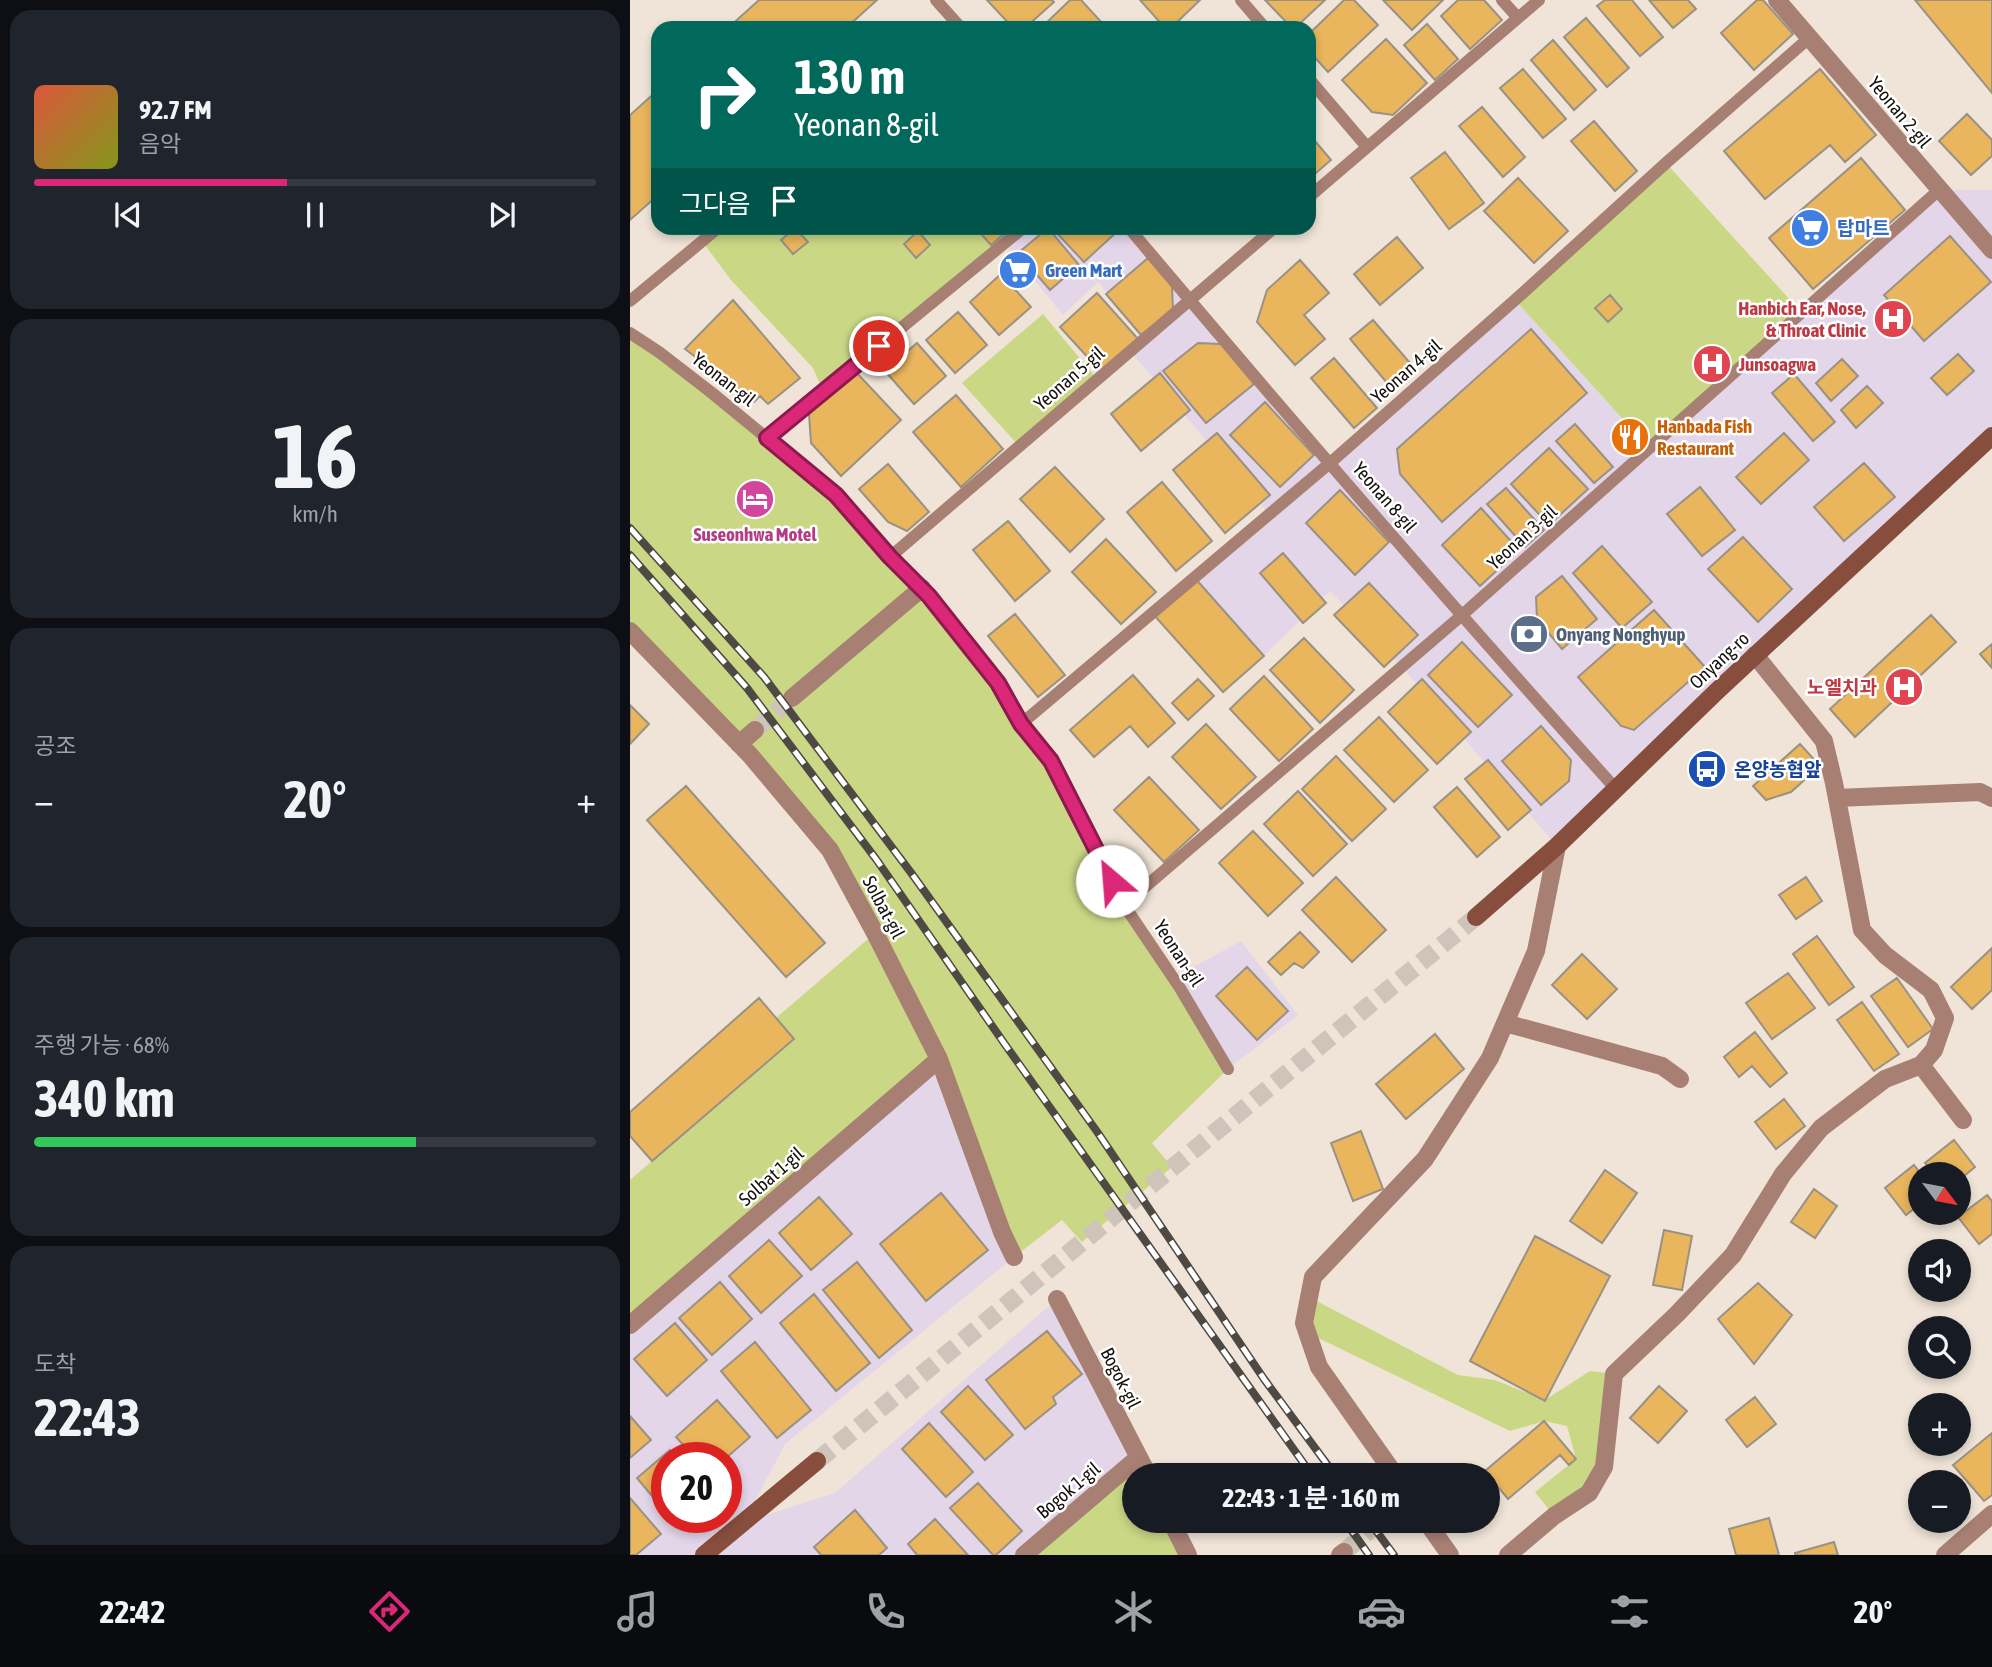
<!DOCTYPE html>
<html lang="ko">
<head>
<meta charset="utf-8">
<style>
  body { margin:0; font-family:"Asap Condensed","Noto Sans KR",sans-serif; background:#20242c; color:#f1f3f6; height:100vh; display:flex; flex-direction:column; font-size:26px; white-space:nowrap }
  * { box-sizing:border-box; margin:0 }
  p { font-size:23px; color:#9ea1a6 }
  .icon { flex:none; width:38px; height:38px; fill:none; stroke:currentColor; stroke-width:2; stroke-linecap:round; stroke-linejoin:round }
  .map { position:relative; flex:1; overflow:hidden }
  .panel { display:flex; flex-direction:column; gap:10px; padding:10px; background:#0d0f14; width:630px }
  .panel>* { flex:none }
  .guide { position:absolute; left:21px; top:21px; width:665px; height:214px; border-radius:21px; box-shadow:0 4px 10px #0003; background:#00695c; color:#fff; overflow:hidden }
  .needle { width:46px; rotate:122deg }
  .fabs { position:absolute; left:1278px; top:1162px; display:grid; gap:14px }
  .fabs a { display:grid; place-items:center; width:63px; height:63px; border-radius:50%; background:#171b24; box-shadow:0 4px 10px #0003; font-size:35px }
  .speed { position:absolute; left:21px; top:1442px; display:flex; gap:14px; font-size:35px; font-weight:700; text-align:center }
  .speed>* { display:grid; place-content:center; width:91px; height:91px; border-radius:50%; background:#171b24; box-shadow:0 4px 10px #0003; line-height:1 }
  .speed .limit { border:10px solid #d22; background:#fff; color:#111 }
  .pin { position:absolute; display:grid; place-items:center; width:60px; height:60px; color:#fff; margin:-30px; border:4px solid #fff; border-radius:50%; box-shadow:0 2px 7px #0007 }
  .me { position:absolute; width:77px; margin:-38px; rotate:333deg; stroke-linejoin:round; filter:drop-shadow(0 0 5px #0008) }
  .turn { display:flex; align-items:center; gap:24px; height:147px; padding:0 28px; font-size:32px }
  .turn .icon { width:91px; height:91px; stroke-width:2.5 }
  .turn b { display:block; font-size:49px; line-height:60px }
  .then { display:flex; align-items:center; height:66px; padding:0 28px; background:#0003; gap:14px; font-size:26px }
  .big { font-size:52px; font-weight:700; line-height:1.1 }
  .panel .widget { flex:1; display:flex; flex-direction:column; justify-content:center; gap:10px; min-width:0; padding:0 24px; border-radius:21px; background:#20242c }
  .panel .dial { align-items:center; gap:0 }
  .dial b { font-size:91px; line-height:1 }
  .song { display:flex; align-items:center; gap:21px }
  .cover { width:84px; height:84px; border-radius:10px; background:linear-gradient(135deg,hsl(10 70% 55%),hsl(70 70% 35%)) }
  .played { height:7px; border-radius:4px; background:linear-gradient(90deg,#db2777 45%,#363941 45%) }
  .keys { display:flex; justify-content:space-around; direction:ltr }
  .heat { display:flex; justify-content:space-between; align-items:center; font-size:38px; direction:ltr }
  .charge { height:10px; border-radius:5px; background:linear-gradient(90deg,#34c759 68%,#363941 0) }
  .trip { position:absolute; left:492px; top:1463px; width:378px; height:70px; border-radius:35px; background:#171b24; box-shadow:0 4px 10px #0003; font-weight:700; line-height:70px; text-align:center }
  .tabs { display:flex; height:112px; justify-content:space-around; align-items:center; background:#090b0e; color:#9ea1a6 }
  .tabs .icon { width:49px; height:49px }
  .tabs .selected { color:#db2777 }
  .tabs b { font-size:32px; color:#f1f3f6 }
  main { display:flex; flex:1; min-height:0 }
  .map>svg:first-child { display:block }
</style>
</head>
<body>
<main>
<section class="panel">
<div class="widget">
<div class="song"><i class="cover"></i><div><b>92.7 FM</b><p>음악</p></div></div>
<div class="played"></div>
<div class="keys"><svg class="icon" aria-label="previous" viewBox="0 0 24 24"><path d="M18 5L8 12l10 7zM5 5v14"/></svg><svg class="icon" aria-label="pause" viewBox="0 0 24 24"><path d="M8 5v14M16 5v14"/></svg><svg class="icon" aria-label="next" viewBox="0 0 24 24"><path d="M6 5l10 7-10 7zM19 5v14"/></svg></div>
</div>
<div class="widget dial"><b>16</b><p>km/h</p></div>
<div class="widget"><p>공조</p>
<div class="heat"><a>−</a><b class="big">20°</b><a>+</a></div>
</div>
<div class="widget"><p>주행 가능 · 68%</p><b class="big">340 km</b><div class="charge"></div></div>
<div class="widget"><p>도착</p><b class="big">22:43</b></div>
</section>
<div class="map">
<svg width="1362" height="1555" viewBox="0 0 1362 1555">
  <rect width="100%" height="100%" fill="#efe4d7"/>
  <path fill="#e4d6e9" fill-rule="evenodd" d="M1309,190H1362V436L927,846L772,667L700,591L634,656L564,577L639,514L500,351L514,339L468,282L433,315L374,243L375,241L363,233L357,228H499L700,463L885,300L1019,448Z
    M611,941L668,1015L598,1069L543,978Z
    M309,1059L384,1257L155,1444L114,1522L205,1493L427,1299L509,1457L393,1555H0V1325ZM37,1458H96V1517H37Z"/>
  <path fill="#cad886" d="M1036,163L1171,312L1020,449L885,300Z
    M88,228H358L374,243L193,391L183,368L101,280L72,241Z
    M413,314L467,379L389,446L332,383Z
    M0,333L206,495L292,588L421,761L494,905L598,1069L522,1143L542,1167L452,1242L432,1220L384,1257L309,1059L0,1325V1180L163,1039L146,1018L245,933L200,850L0,631Z
    M679,1297L828,1375L865,1380L915,1400L960,1371L984,1374L974,1467L924,1516L905,1492L946,1459L937,1426L914,1421L880,1431L678,1333Z
    M509,1457L518,1475H504V1521H541L558,1555H395Z"/>
  <path fill="#e9b55d" stroke="#9a9185" stroke-width="2" d="M129,0H247L216,28H98Z
    M357,0H422L424,2L395,28H383Z
    M440,0H451L474,25L471,28H411Z
    M510,0H570L541,28H535Z
    M635,0H695L665,28H662Z
    M714,0H724L748,25L698,72L679,51V34Z
    M753,0H813L782,30Z
    M828,0H854L872,20L840,49L811,16Z
    M975,0H1002L1033,37L1010,56L967,6Z
    M1019,0H1058L1066,9L1043,28Z
    M1127,0H1133L1163,34L1124,70L1091,33Z
    M1285,0H1362V93Z
    M956,18L999,68L977,87L934,37Z
    M797,24L828,59L805,80L774,45Z
    M756,39L797,83L763,115L742,112L712,80Z
    M923,40L966,90L944,110L901,60Z
    M893,69L936,119L913,138L870,88Z
    M1190,69L1246,135L1215,162L1200,145L1135,199L1094,151Z
    M28,90V195L0,220V115Z
    M852,107L895,157L873,177L829,126Z
    M1337,114L1362,140V156L1341,175L1309,141Z
    M964,121L1007,171L985,191L941,141Z
    M679,134L701,160L679,179Z
    M815,152L854,203L819,229L781,178Z
    M1231,158L1275,210L1183,289L1139,238Z
    M888,178L938,231L904,263L854,211Z
    M165,228L178,242L163,254L151,240Z
    M346,228H381L361,245Z
    M418,228L449,265L420,290L388,253Z
    M422,228H491L454,262Z
    M288,231L300,245L286,258L274,244Z
    M1320,236L1361,282L1294,341L1254,295Z
    M767,237L793,268L750,305L724,274Z
    M518,258L542,286L543,310L511,335L476,294Z
    M670,260L699,293L674,315L695,339L665,365L627,322L637,290Z
    M371,274L401,307L369,335L340,302Z
    M467,293L509,340L473,374L430,327Z
    M980,295L992,309L978,322L965,308Z
    M103,300L170,378L138,404L130,396L124,402L55,349Z
    M328,312L357,345L325,373L296,340Z
    M743,320L786,370L763,390L720,339Z
    M901,329L957,393L812,522L770,474L767,449Z
    M287,343L316,376L284,404L255,371Z
    M568,343L591,344L624,384L576,423L533,371Z
    M1328,354L1344,371L1317,395L1301,378Z
    M704,358L747,408L724,428L681,378Z
    M1212,359L1228,376L1201,401L1186,383Z
    M225,371L271,420L211,476L181,443L179,414Z
    M530,373L560,410L511,451L481,414Z
    M1164,374L1205,422L1183,441L1142,393Z
    M1237,386L1253,403L1226,428L1211,410Z
    M326,395L373,449L331,487L283,432Z
    M635,402L684,455L650,487L600,435Z
    M945,424L983,467L964,483L926,441Z
    M587,433L640,495L595,533L543,470Z
    M1154,433L1179,460L1131,504L1106,477Z
    M919,448L958,489L919,525L881,484Z
    M1234,463L1265,497L1214,541L1184,507Z
    M258,464L299,512L277,531L258,522L229,489Z
    M425,467L474,519L440,552L390,499Z
    M532,482L582,541L546,571L497,512Z
    M1070,487L1105,530L1072,556L1037,514Z
    M876,488L914,530L895,547L857,504Z
    M710,490L759,542L725,575L676,523Z
    M851,508L889,550L850,586L812,545Z
    M378,521L420,571L385,601L343,550Z
    M1113,537L1162,589L1128,622L1078,569Z
    M476,539L526,592L491,624L442,572Z
    M972,546L1022,602L992,628L943,573Z
    M653,553L696,603L673,623L630,573Z
    M932,576L967,619L932,649L907,619L906,597Z
    M564,577L634,656L593,692L523,614Z
    M739,583L788,635L754,667L704,615Z
    M1024,610L1075,667L1004,730L991,726L948,677Z
    M385,614L435,675L408,697L358,636Z
    M1301,615L1326,642L1225,737L1200,709Z
    M674,638L724,690L690,723L640,670Z
    M832,642L882,695L848,727L798,675Z
    M1362,644V668L1350,654Z
    M503,675L545,723L518,747L500,726L464,757L440,730Z
    M634,676L683,729L649,761L600,709Z
    M568,679L584,696L558,720L542,703Z
    M792,679L841,732L807,764L758,712Z
    M0,705L19,724L0,744Z
    M749,717L798,770L764,802L714,750Z
    M576,724L626,777L591,809L542,757Z
    M911,726L941,760L939,781L911,805L872,761Z
    M1170,744L1190,766L1161,792L1136,800L1123,786Z
    M706,756L756,809L722,841L672,789Z
    M858,760L901,810L878,830L835,779Z
    M519,777L569,830L534,862L484,810Z
    M56,786L195,943L156,977L17,820Z
    M827,787L870,837L847,857L804,807Z
    M668,791L717,844L683,876L634,824Z
    M623,831L673,883L638,916L589,863Z
    M706,877L756,930L722,962L672,910Z
    M1176,877L1192,901L1166,919L1149,895Z
    M670,932L689,952L673,968L664,963L651,975L638,962Z
    M1187,936L1224,987L1199,1005L1163,954Z
    M1362,948V990L1342,1009L1321,987Z
    M952,954L987,989L957,1019L922,985Z
    M617,967L658,1011L627,1040L586,996Z
    M1158,973L1185,1008L1142,1039L1116,1003Z
    M1267,978L1303,1029L1278,1047L1241,996Z
    M129,998L164,1039L22,1161L0,1136V1112Z
    M1232,1002L1269,1054L1244,1071L1207,1020Z
    M1125,1032L1157,1073L1140,1087L1122,1066L1109,1077L1094,1057Z
    M805,1034L834,1069L776,1119L746,1084Z
    M1154,1099L1175,1126L1146,1149L1125,1122Z
    M731,1131L753,1189L723,1201L701,1143Z
    M1324,1140L1345,1167L1328,1181V1174H1304L1295,1163Z
    M1284,1165L1291,1174H1290V1204L1276,1215L1255,1188Z
    M975,1170L1007,1193L972,1243L940,1221Z
    M1184,1189L1207,1206L1185,1238L1161,1222Z
    M311,1193L358,1250L296,1301L250,1244Z
    M1357,1195L1362,1201V1234L1349,1244L1328,1217Z
    M189,1197L222,1234L181,1270L149,1233Z
    M1034,1230L1062,1236L1052,1290L1023,1285Z
    M905,1236L980,1276L915,1401L840,1361Z
    M139,1240L172,1276L131,1313L99,1276Z
    M227,1262L282,1330L249,1358L193,1290Z
    M90,1282L122,1319L82,1355L49,1318Z
    M1128,1283L1162,1315L1124,1364L1088,1319Z
    M184,1294L240,1363L206,1391L150,1323Z
    M45,1323L77,1360L37,1396L4,1359Z
    M417,1331L452,1374L423,1397L426,1404L395,1429L356,1380Z
    M125,1342L181,1410L147,1438L91,1371Z
    M338,1386L383,1435L355,1460L311,1412Z
    M1029,1386L1057,1411L1028,1443L1000,1418Z
    M1125,1397L1146,1424L1117,1447L1096,1420Z
    M87,1400L120,1437L96,1458H65L46,1437Z
    M0,1416L21,1440L0,1458Z
    M914,1421L946,1459L939,1465L930,1455L878,1499L855,1471Z
    M299,1423L343,1472L316,1497L272,1449Z
    M1362,1433V1495L1354,1501L1323,1465Z
    M40,1450L46,1458H37V1514L7,1478Z
    M348,1483L392,1531L366,1555H363L320,1508Z
    M0,1498L31,1534L6,1555H0Z
    M225,1510L257,1548L249,1555H191L184,1547Z
    M1139,1518L1149,1555H1106L1099,1529Z
    M305,1519L338,1555H287L278,1544Z
    M1204,1542L1208,1555H1165V1553Z"/>
  <g fill="none" stroke-linecap="round" stroke-linejoin="round">
    <path stroke="#cec4b9" stroke-width="18" stroke-dasharray="18 9" stroke-linecap="butt" d="M125,730L162,698
      M714,1552L750,1521"/>
    <path stroke="#cec4b9" stroke-width="18" stroke-dasharray="18 9" stroke-linecap="butt" d="M187,1461L846,917"/>
    <path stroke="#a87f73" stroke-width="12" d="M306,0L331,28
      M611,0L635,28
      M872,0L888,18
      M679,79L737,147
      M679,197L909,0
      M499,228C658,417 820,604 985,788
      M0,301L88,228
      M0,333L29,352L82,393L206,495L260,557L299,596L367,683L391,724L421,761L494,905L550,988L598,1069
      M137,438L393,228
      M260,557L644,228
      M391,724L700,463L885,300L1036,163L1179,38
      M494,905L831,616L1309,190"/>
    <path stroke="#a87f73" stroke-width="18" d="M1147,0L1362,250
      M0,631L120,755L200,850L245,933L309,1059L372,1232L384,1257
      M1125,655L1194,741L1204,783L1232,930L1255,955L1301,990L1315,1018L1304,1050L1291,1065
      M162,698L292,588
      M109,744L125,730
      M1207,798L1350,792L1362,798
      M875,1023L1032,1066L1050,1079
      M427,1299L518,1475
      M0,1325L309,1059
      M765,1475L689,1367L674,1323L683,1277L795,1159L860,1058L906,951L927,846
      M541,1521L558,1555
      M750,1521H751
      M796,1521L820,1555
      M394,1555L509,1457
      M710,1555L714,1552
      M878,1555L924,1516L959,1493L974,1467L984,1374L1047,1314L1103,1255L1153,1174L1191,1128L1255,1079L1291,1065L1333,1120
      M1315,1555L1362,1514"/>
    <path stroke="#874d3d" stroke-width="18" d="M846,917L927,846L1087,691L1362,436
      M74,1555L187,1461"/>
    <g stroke="#4f4943" stroke-width="8">
      <path id="rail" d="M0,528L134,677L282,874L468,1133L634,1379L705,1475
        M0,555L117,688L246,859L374,1043L682,1475
        M715,1521L739,1555
        M739,1521L764,1555"/>
    </g>
    <use href="#rail" stroke="#fff" stroke-width="5" stroke-dasharray="16" stroke-linecap="butt"/>
  </g>
  <g fill="none" stroke-linecap="round" stroke-linejoin="round">
    <g stroke="#8e194d" stroke-width="18">
      <path id="route" d="M249,346L137,438L206,495L260,557L299,596L368,683L391,724L421,761L482,881"/>
    </g>
    <use href="#route" stroke="#db2777" stroke-width="12"/>
  </g>
  <defs>
    <g id="supermarket-disc" transform="scale(2.0125)"><circle r="9.5" fill="#3f7fe0" stroke="#fff"/><path d="M-6-5.5h2.5l.6 2H6L4.5 2H-2.5L-4.4-4H-6ZM-1.5 3.2a1.3 1.3 0 1 0 .1 0ZM3 3.2a1.3 1.3 0 1 0 .1 0Z" fill="#fff"/></g>
    <g id="hospital-disc" transform="scale(2.0125)"><circle r="9.5" fill="#e0444e" stroke="#fff"/><path d="M-5-5h3v3.5h4V-5h3V5h-3V1.5h-4V5h-3Z" fill="#fff"/></g>
    <g id="restaurant-disc" transform="scale(2.0125)"><circle r="9.5" fill="#e8710a" stroke="#fff"/><path d="M-5-6h1v4h1v-4h1v4h1v-4h1v5L-1.5 .5V6h-2V.5L-5-1ZM5-6V6H3V1.5H1.5Q1.5-4 5-6Z" fill="#fff"/></g>
    <g id="hotel-disc" transform="scale(2.0125)"><circle r="9.5" fill="#d1479c" stroke="#fff"/><path d="M-6-4.5h1.5V1H6V5H4.5V3h-9V5H-6ZM-4 0a1.8 1.8 0 1 1 3.6 0ZM.5 0V-2.5h3Q6-2.5 6 0Z" fill="#fff"/></g>
    <g id="bank-disc" transform="scale(2.0125)"><circle r="9.5" fill="#5c6f8a" stroke="#fff"/><path d="M-6-4H6V4H-6ZM0-2.3a2.3 2.3 0 1 0 0 4.6a2.3 2.3 0 1 0 0-4.6Z" fill="#fff"/></g>
    <g id="bus-disc" transform="scale(2.0125)"><circle r="9.5" fill="#1a4fb4" stroke="#fff"/><path d="M-5-6H5V4H4V6H2V4H-2V6H-4V4H-5ZM-3.5-4V0h7V-4ZM-3.5 1.2v1.5H-2V1.2ZM2 1.2v1.5H3.5V1.2Z" fill="#fff"/></g>
  </defs>
  <g fill-rule="evenodd">
    <use href="#supermarket-disc" x="1180" y="228"/>
    <use href="#supermarket-disc" x="388" y="270"/>
    <use href="#hospital-disc" x="1263" y="319"/>
    <use href="#hospital-disc" x="1082" y="364"/>
    <use href="#restaurant-disc" x="1000" y="437"/>
    <use href="#hotel-disc" x="125" y="499"/>
    <use href="#bank-disc" x="899" y="634"/>
    <use href="#hospital-disc" x="1274" y="687"/>
    <use href="#bus-disc" x="1077" y="769"/>
  </g>
  <g text-anchor="middle" stroke-width="5" stroke-linejoin="round" paint-order="stroke">
    <g font-size="19" fill="#14100c" stroke="#fff">
      <text transform="translate(1270 112) rotate(50)" y="7">Yeonan 2-gil</text>
      <text transform="translate(776 371) rotate(-41)" y="7">Yeonan 4-gil</text>
      <text transform="translate(439 378) rotate(-41)" y="7">Yeonan 5-gil</text>
      <text transform="translate(94 379) rotate(38)" y="7">Yeonan-gil</text>
      <text transform="translate(755 497) rotate(49)" y="7">Yeonan 8-gil</text>
      <text transform="translate(892 537) rotate(-42)" y="7">Yeonan 3-gil</text>
      <text transform="translate(1089 660) rotate(-43)" y="7">Onyang-ro</text>
      <text transform="translate(254 907) rotate(62)" y="7">Solbat-gil</text>
      <text transform="translate(549 953) rotate(57)" y="7">Yeonan-gil</text>
      <text transform="translate(141 1176) rotate(-41)" y="7">Solbat 1-gil</text>
      <text transform="translate(491 1378) rotate(63)" y="7">Bogok-gil</text>
      <text transform="translate(438 1490) rotate(-40)" y="7">Bogok 1-gil</text>
    </g>
    <g font-size="19" font-weight="bold" fill="#366cbe" stroke="#fff" text-anchor="start">
      <text x="1207" y="235">탑마트</text>
      <text x="415" y="277">Green Mart</text>
    </g>
    <g font-size="19" font-weight="bold" fill="#be3a42" stroke="#fff" text-anchor="end">
      <text x="1236" y="315">Hanbich Ear, Nose,<tspan x="1236" dy="22">&amp; Throat Clinic</tspan></text>
      <text x="1109" y="371" text-anchor="start">Junsoagwa</text>
      <text x="1247" y="694">노엘치과</text>
    </g>
    <g font-size="19" font-weight="bold" fill="#c56008" stroke="#fff" text-anchor="start">
      <text x="1027" y="433">Hanbada Fish<tspan x="1027" dy="22">Restaurant</tspan></text>
    </g>
    <g font-size="19" font-weight="bold" fill="#b23c85" stroke="#fff">
      <text x="125" y="541">Suseonhwa Motel</text>
    </g>
    <g font-size="19" font-weight="bold" fill="#4e5e75" stroke="#fff" text-anchor="start">
      <text x="926" y="641">Onyang Nonghyup</text>
    </g>
    <g font-size="19" font-weight="bold" fill="#164399" stroke="#fff" text-anchor="start">
      <text x="1104" y="776">온양농협앞</text>
    </g>
  </g>
</svg>
<div class="fabs">
<a><svg class="needle" viewBox="-14 -14 28 28"><path d="M0-13l5 13h-10z" fill="#e53935"/><path d="M0 13l5-13h-10z" fill="#9ea1a6"/></svg></a>
<a><svg class="icon" aria-label="sound" viewBox="0 0 24 24"><path d="M4 9h4l5-4v14l-5-4H4zM17 9q2 3 0 6"/></svg></a>
<a><svg class="icon" aria-label="search" viewBox="0 0 24 24"><circle cx="10" cy="10" r="6"/><path d="M15 15l6 6"/></svg></a>
<a>+</a>
<a>−</a>
</div>
<div class="speed"><div class="limit">20</div></div>
<div class="pin" style="left:249px;top:346px;background:#d93025"><svg class="icon" aria-label="arrive" viewBox="0 0 24 24"><path d="M6 21V4h12l-3 4 3 4H6"/></svg></div>
<svg class="me" style="left:482px;top:881px" viewBox="-20 -20 40 40"><circle r="19" fill="#fff"/><path d="M0-13L10 11 0 6-10 11z" fill="#db2777"/></svg>
<div class="trip">22:43 · 1 분 · 160 m</div>
<div class="guide">
<div class="turn"><svg class="icon" aria-label="right" viewBox="0 0 24 24"><path d="M7 20v-9h11M14 6l5 5-5 5"/></svg><div><b>130 m</b>Yeonan 8-gil</div></div>
<div class="then">그다음<svg class="icon" aria-label="arrive" viewBox="0 0 24 24"><path d="M6 21V4h12l-3 4 3 4H6"/></svg></div>
</div>
</div>
</main>
<nav class="tabs">
<b>22:42</b>
<svg class="icon selected" aria-label="directions" viewBox="0 0 24 24"><path d="M12 3l9 9-9 9-9-9zM9 14v-3h6M13 9l2 2-2 2"/></svg>
<svg class="icon" aria-label="music" viewBox="0 0 24 24"><path d="M9 18V5l10-2v13"/><circle cx="6" cy="18" r="3"/><circle cx="16" cy="16" r="3"/></svg>
<svg class="icon" aria-label="phone" viewBox="0 0 24 24"><path d="M5 4h4l2 5-3 2q2 4 5 5l2-3 5 2v4C11 20 4 13 5 4z"/></svg>
<svg class="icon" aria-label="climate" viewBox="0 0 24 24"><path d="M12 3v18M4 7l16 10M4 17L20 7"/></svg>
<svg class="icon" aria-label="car" viewBox="0 0 24 24"><path d="M5 17H2v-5l4-1 3-4h7l3 4 3 1v5h-3M9 17h6M6 11h13"/><circle cx="7" cy="17" r="2"/><circle cx="17" cy="17" r="2"/></svg>
<svg class="icon" aria-label="filters" viewBox="0 0 24 24"><path d="M4 7h16M4 17h16"/><circle cx="9" cy="7" r="2"/><circle cx="15" cy="17" r="2"/></svg>
<b>20°</b>
</nav>
</body>
</html>
